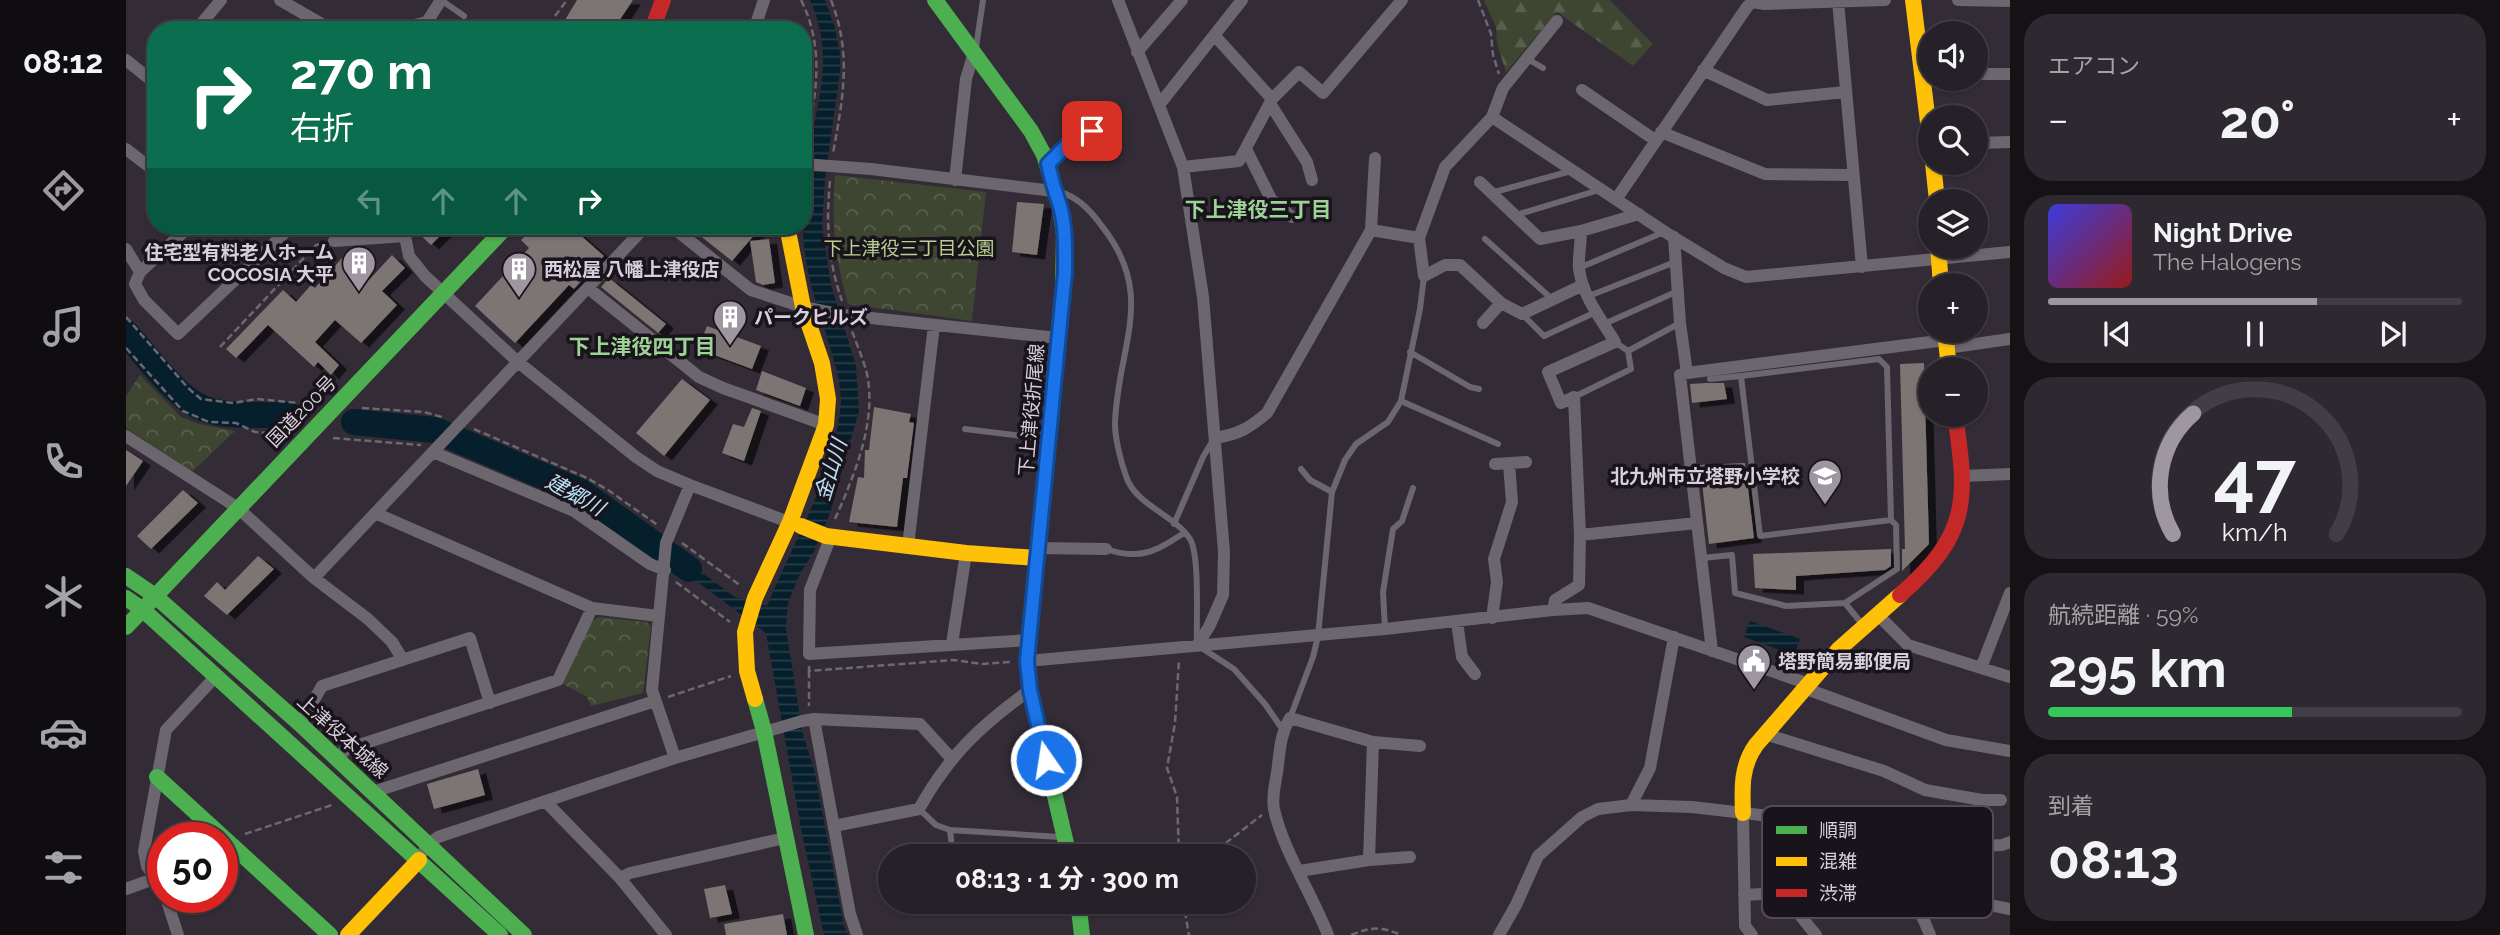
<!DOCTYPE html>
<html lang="ja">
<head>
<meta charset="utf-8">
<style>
  body { margin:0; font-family:Raleway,"Noto Sans JP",sans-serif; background:#2e2930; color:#f1f3f6; height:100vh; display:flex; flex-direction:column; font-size:26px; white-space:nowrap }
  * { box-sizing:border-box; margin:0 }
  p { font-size:23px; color:#a4a3a8 }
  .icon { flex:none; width:38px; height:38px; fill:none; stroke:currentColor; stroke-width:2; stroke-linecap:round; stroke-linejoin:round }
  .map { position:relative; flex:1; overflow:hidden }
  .drawer { display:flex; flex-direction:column; gap:14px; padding:14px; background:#151216; width:490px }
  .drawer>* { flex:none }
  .guide { position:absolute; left:21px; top:21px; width:665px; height:214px; border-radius:28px; box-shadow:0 2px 5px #0004,0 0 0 2px #423e45; background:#0b6e4f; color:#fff; overflow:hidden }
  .buttons { position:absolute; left:1792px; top:21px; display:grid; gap:14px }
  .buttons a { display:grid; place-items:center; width:70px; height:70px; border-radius:50%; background:#262128; box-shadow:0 2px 5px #0004,0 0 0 2px #423e45; font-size:35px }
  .speed { position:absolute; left:21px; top:822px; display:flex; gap:14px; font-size:35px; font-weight:700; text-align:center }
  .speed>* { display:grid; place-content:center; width:91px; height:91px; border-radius:50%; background:#262128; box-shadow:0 2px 5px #0004,0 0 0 2px #423e45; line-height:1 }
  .speed .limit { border:10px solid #d22; background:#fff; color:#111 }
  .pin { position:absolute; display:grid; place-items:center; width:60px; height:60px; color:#fff; margin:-30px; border-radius:14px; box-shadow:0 4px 10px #0006 }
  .me { position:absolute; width:77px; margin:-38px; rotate:347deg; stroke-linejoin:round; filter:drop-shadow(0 0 5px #0008) }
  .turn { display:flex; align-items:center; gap:24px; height:147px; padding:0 28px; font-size:32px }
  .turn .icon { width:91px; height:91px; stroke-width:2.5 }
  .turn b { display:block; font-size:49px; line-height:60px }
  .lanes { display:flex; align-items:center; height:66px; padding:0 28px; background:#0003; justify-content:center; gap:35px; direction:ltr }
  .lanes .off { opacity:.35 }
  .big { font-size:52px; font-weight:700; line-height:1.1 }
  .drawer .widget { flex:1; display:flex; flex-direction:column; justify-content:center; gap:10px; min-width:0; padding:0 24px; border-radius:28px; background:#2e2930 }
  .drawer .dial { align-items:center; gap:0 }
  .dial svg { height:182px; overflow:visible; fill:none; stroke:#423e45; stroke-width:7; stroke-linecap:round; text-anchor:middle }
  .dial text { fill:#f1f3f6; stroke:none }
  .song { display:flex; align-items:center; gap:21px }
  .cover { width:84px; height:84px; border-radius:10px; background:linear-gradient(135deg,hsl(240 70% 55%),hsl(0 70% 35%)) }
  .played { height:7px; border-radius:4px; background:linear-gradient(90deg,#9e96a1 65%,#423e45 65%) }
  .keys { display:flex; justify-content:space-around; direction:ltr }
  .heat { display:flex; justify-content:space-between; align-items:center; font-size:38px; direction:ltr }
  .charge { height:10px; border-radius:5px; background:linear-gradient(90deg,#34c759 59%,#423e45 0) }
  .trip { position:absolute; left:752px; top:844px; width:378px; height:70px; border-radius:35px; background:#262128; box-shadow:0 2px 5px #0004,0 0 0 2px #423e45; font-weight:700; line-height:70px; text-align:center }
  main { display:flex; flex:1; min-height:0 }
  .tabs { display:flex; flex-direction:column; width:126px; justify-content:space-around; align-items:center; background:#0f0d10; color:#a4a3a8 }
  .tabs .icon { width:49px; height:49px }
  .tabs .active { color:#9e96a1 }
  .tabs b { font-size:32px; color:#f1f3f6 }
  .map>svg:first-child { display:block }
</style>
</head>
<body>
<main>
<nav class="tabs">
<b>08:12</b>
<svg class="icon active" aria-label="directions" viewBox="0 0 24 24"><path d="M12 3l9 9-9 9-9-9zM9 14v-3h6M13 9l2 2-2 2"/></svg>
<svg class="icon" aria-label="music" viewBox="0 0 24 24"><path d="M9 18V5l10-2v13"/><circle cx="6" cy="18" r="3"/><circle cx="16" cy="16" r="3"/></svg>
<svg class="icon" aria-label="phone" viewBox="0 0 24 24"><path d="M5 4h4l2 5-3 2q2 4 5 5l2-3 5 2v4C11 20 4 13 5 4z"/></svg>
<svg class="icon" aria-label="climate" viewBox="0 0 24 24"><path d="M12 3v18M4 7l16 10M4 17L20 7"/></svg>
<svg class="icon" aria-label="car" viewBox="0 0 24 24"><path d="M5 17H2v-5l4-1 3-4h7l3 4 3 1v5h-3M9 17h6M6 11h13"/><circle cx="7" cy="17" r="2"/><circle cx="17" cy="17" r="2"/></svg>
<svg class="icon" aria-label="filters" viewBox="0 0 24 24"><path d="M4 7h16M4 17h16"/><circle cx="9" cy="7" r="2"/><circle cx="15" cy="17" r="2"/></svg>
</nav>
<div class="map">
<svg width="1884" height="935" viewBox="0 0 1884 935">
  <defs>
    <pattern id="forest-firs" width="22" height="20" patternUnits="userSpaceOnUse" patternTransform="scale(1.75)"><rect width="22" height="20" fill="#3e4531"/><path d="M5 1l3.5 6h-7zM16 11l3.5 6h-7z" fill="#595f4e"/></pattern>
    <pattern id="park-crowns" width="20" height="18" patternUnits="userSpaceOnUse" patternTransform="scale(1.75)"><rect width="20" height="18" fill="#3e4531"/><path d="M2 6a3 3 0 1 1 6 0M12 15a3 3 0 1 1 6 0" fill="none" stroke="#595f4e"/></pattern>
    <pattern id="water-rules" width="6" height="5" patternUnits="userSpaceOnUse" patternTransform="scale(1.75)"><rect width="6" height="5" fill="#051f2c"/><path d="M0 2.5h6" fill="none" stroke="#293e4a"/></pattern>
    <filter id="shadow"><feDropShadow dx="8" dy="4.5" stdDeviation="0" flood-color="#0009"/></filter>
  </defs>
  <rect width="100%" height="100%" fill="#332c36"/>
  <path fill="url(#forest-firs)" d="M1358,0H1484L1527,44L1507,66L1431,12L1380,72L1371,43L1370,27Z"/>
  <path fill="url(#park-crowns)" d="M709,175L860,192L846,321L722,304C709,258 705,223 709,175Z
    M14,375L55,417L73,424L109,431L66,472L0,428V396Z
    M473,617L520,622L525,626L517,693L465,706L461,697L437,684L465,621Z"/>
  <path fill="url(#water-rules)" d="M684,0H699L709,28L714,54V72L699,179L696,226L705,285L730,366L733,411L703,516L688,551L673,576L662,603L660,629L677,735L688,769L718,926L722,935H698L676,834L640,633L546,563L548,552L609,597L641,606C667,543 705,481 714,412C718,386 707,359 700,334C689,301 678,266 677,230C677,212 675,190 678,172C689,111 711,60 684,0Z
    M1624,621L1674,639L1668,655L1618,637Z"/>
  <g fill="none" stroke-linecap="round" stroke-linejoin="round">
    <path stroke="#051f2c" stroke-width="26" d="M0,333C18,353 49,395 72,406C98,419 135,414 163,415
      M228,422L309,430L429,481L455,492L563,569"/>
  </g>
  <path fill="#7d7573" filter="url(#shadow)" d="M451,0H507L487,30H433Z
    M891,202L918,204L911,255L886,252Z
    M291,226H324L305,245L290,231Z
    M409,226H444L478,256L448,289L443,285L389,343L349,306L403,248L395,240Z
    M562,226H636L606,261Z
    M643,239L649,283L637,285L630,282L624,241Z
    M266,255L279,268L256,291L271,305L235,343L209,320L189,342L213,365L205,375L192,362L188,367L142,325L110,358L100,349L157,290L170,302L185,285L189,288L217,257L243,280Z
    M483,278L540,324L532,333L475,287Z
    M581,326L635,346L626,369L572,349Z
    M1798,363L1803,544L1776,571V549H1779L1774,364Z
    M636,371L680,388L674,406L630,390Z
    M556,379L584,400L538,456L510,433Z
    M1580,383H1598L1601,399L1566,403L1564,384Z
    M748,407L785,414L783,422L788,423L781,478H777L771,527L723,522L732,477L738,478L739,450H743Z
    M626,408L635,411L618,461L596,453L607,424L618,427Z
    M0,450L17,461L0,486Z
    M1619,463L1628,538L1583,544L1574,465Z
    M57,490L72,503L25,549L11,536Z
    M1765,549V566L1759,570L1670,576V590L1629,588L1627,554Z
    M132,556L148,569L101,615L78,596L91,582L99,590Z
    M352,769L359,795L308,809L301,784Z
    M599,885L606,914L584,918L578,889Z
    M657,914L661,935H600L598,924Z"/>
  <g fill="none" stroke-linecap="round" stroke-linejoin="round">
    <path stroke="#6d686f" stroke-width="2.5" stroke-dasharray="7 3.5" stroke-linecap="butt" d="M675,0C699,47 691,100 677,149
      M705,0C726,53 717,99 707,153
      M1352,0L1365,34L1367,55L1373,74
      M429,16L441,0
      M704,181C700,223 702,261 716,301
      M0,317L62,388L75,399L107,403L131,399L184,404
      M94,347L190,245L196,244
      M0,348L57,411L83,422L110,423L129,432L156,434
      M236,408L298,412L319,418
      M348,429L461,478L482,490L533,526
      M207,438L295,445
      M709,519C728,476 751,422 741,374C737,358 730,343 725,328
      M556,543L615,586
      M550,582L604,622
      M683,666V671L828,660L855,664L884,662
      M683,671V706
      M542,697L605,676
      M119,834L206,805
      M1053,856L1051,797L1041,768L1049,723L1053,660
      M1083,856L1136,815
      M1057,901L1063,935
      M1225,935C1244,927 1255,926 1275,935"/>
    <path stroke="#6c676e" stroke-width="6" d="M315,0L338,16
      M850,48L857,0
      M1400,58L1417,68
      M923,162L961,125L951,113
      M934,192C952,197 965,211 975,225C1032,296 991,346 989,424C989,439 995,462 1000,476C1009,505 1049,515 1064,539C1074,555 1070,621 1071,645L1108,669L1139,704L1157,730
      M1365,193L1445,171
      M1390,215L1473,190
      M1359,239L1426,299
      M1453,268L1538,232
      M1463,296L1549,262
      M1396,314L1418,336L1470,312
      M1478,324L1552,291
      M1502,351L1554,323
      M1284,352L1344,387L1353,389
      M1584,379L1615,376
      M1448,397L1505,369L1502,351L1489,342
      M1275,401L1372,444
      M839,429L921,439
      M1175,469L1184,480L1206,492
      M1048,524L1077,457L1087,440
      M980,549C1014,561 1030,551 1058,533
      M1576,558L1606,555L1609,593L1660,606L1719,603L1736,624
      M1719,603L1771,569L1770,525L1765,520L1761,367L1753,359L1615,376L1634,536L1765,520
      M1259,629L1257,592L1267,529L1276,521L1287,488
      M1164,718L1187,657L1192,636L1206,492L1219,460L1230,444L1262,422L1275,401L1294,309L1298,276
      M793,809L810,825L824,830L934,837
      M824,830L827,856
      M898,903H948"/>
    <path stroke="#6c676e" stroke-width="12" d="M154,0L206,30
      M992,0L1057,167L1077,297L1098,552L1097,595L1083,627L1071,645
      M1832,0L1884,1
      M1712,1L1736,267
      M1626,2L1639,4L1759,0
      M70,30L95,0
      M266,30L301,22L315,0
      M419,30L421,27
      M628,30L638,0
      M1089,36L1146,99
      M1011,52L1056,0
      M0,60L30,84
      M1577,70L1641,100L1719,92
      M1850,74H1884
      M1456,90L1529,140
      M1033,105L1116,0
      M1145,105L1181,162L1186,180
      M1366,117L1539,232L1598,268L1620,277L1884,252
      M1535,132L1639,174L1726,175
      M1850,143L1884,142
      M0,149L30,172
      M1120,149L1145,199L1166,217
      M1249,158L1245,230L1293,238
      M677,164L745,169L927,191
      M1057,167L1113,161L1146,99L1173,72L1197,93L1276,0
      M829,180L840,79L848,53
      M1354,182L1414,239L1455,231L1513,214
      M1491,198L1621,7L1626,2
      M282,226L279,236L283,256L299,276L392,362L510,457L531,471L564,485L668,524
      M545,226L625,290L677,307L717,315L932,338
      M1548,237L1554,323L1561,373L1820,340
      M208,241L279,236
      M0,249L14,272L9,284L18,300L52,334L166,226
      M14,272L64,226
      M462,288L573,377L597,388L700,425
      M1375,303L1396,314L1457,285
      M1357,323L1375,303L1334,265H1319L1298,276L1293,238L1319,167L1366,117L1377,88L1431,21
      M1821,348L1884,339
      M1561,373L1554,375L1586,651
      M0,436L112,508L188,578L242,619L266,642L277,660
      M1089,438C1113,434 1122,429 1141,413L1245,230
      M307,452L448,511L524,564L539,570
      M1369,464L1400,462
      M1837,476L1884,474
      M249,513L466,608L532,616
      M1454,535L1571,523
      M705,536L684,590L683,654L902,640
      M782,546L808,325
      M912,548L980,549
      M188,578L520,226
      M1427,610L1429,600L1453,585L1454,535L1448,397L1435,403L1422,372L1489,342C1475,319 1457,297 1453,269C1452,257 1455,243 1455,231
      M1752,615L1782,645L1884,677
      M1366,618L1371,582L1368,559L1386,502L1383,464
      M1331,622L1336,657L1349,674
      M826,644L840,553
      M901,661L1259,629L1427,610L1462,608L1683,684
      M1855,668L1884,593
      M1678,688L1820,740L1884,751
      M688,719L724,914L731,935
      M174,724L196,686L344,638L364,703
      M1639,734L1758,771L1799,790L1856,800H1875
      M1247,742L1294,746
      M210,758L221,749L432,680L466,608
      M549,758L526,690L540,543L564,485
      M247,792L529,701
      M419,801L494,878L540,935
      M1505,805L1524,768L1548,637
      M1617,813L1619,926L1626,935
      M1676,821C1693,828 1713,832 1728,842C1760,863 1791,898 1804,935
      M708,826L793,809C823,755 855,725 904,690
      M298,851L303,844L312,837L549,758L676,721L688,719L794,724L825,758
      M1243,860L1284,857
      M1173,871L1243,860L1247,742L1164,718C1155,733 1154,748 1152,765C1151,778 1145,796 1148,809C1156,848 1187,896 1202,935
      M494,878L504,873L659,838
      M0,889L30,878
      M37,891L21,866L18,851L40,730L90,676
      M1618,895L1656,893L1690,935
      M40,898L52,935
      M1789,904L1805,893L1884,909
      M1373,935L1390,905L1412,856L1456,817L1472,809L1505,805L1566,807L1669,819L1728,818L1770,825L1835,847L1876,845L1884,842"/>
    <path stroke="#4caf50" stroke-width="16" d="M809,0L905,131L918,155L934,207L938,234L937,288
      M0,576L28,595L174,724L398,935
      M0,598L16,609L374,935
      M0,627L381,226
      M629,699L638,731L680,935
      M914,732L943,856
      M31,777L204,935
      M952,901L956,935"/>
    <path stroke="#ffc107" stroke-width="16" d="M1787,0L1804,139
      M1807,163L1811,201
      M1812,247L1815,285
      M1819,331L1823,369
      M675,526L700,536L840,553L911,558
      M629,699L621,671L619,632L629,598L664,522L700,425L702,399L696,363L677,307L661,226
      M914,732L904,690L901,661L937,288
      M1617,813C1616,788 1615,766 1630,745L1713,649L1774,595
      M222,935L293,860"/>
    <path stroke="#c62828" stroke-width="16" d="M526,30L537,0
      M1774,595C1843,535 1842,501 1829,415"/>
  </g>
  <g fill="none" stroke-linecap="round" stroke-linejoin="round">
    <g stroke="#114b97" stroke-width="18">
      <path id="route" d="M920,760L904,690L901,661L939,272C939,251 940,227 934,206C929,192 925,178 922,164L961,125L966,131"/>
    </g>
    <use href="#route" stroke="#1a73e8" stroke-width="12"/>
  </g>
  <defs>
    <g id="building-pin" transform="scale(1.75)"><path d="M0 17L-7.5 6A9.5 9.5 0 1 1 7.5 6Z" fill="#9e96a1" stroke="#19131b"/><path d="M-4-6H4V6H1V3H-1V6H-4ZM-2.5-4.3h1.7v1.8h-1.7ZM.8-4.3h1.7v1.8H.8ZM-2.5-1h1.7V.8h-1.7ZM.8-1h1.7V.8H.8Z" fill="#fff"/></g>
    <g id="school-pin" transform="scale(1.75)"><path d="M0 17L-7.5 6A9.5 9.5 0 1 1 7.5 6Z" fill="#9e96a1" stroke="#19131b"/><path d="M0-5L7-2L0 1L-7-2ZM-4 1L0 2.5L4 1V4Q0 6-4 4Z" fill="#fff"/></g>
    <g id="civic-pin" transform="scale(1.75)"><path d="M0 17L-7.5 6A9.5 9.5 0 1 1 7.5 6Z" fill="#9e96a1" stroke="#19131b"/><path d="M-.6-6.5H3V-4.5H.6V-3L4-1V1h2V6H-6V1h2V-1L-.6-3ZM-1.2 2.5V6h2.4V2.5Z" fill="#fff"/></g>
  </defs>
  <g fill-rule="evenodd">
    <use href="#building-pin" x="233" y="263"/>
    <use href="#building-pin" x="393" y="269"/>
    <use href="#building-pin" x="604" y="317"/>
    <use href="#school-pin" x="1699" y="476"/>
    <use href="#civic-pin" x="1628" y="661"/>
  </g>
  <g text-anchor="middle" stroke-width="7" stroke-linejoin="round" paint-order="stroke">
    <g font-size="19" fill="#b8cf91" stroke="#19131b">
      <text x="783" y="255">下上津役三丁目公園</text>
    </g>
    <g font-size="19" font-weight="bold" fill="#d7cfdb" stroke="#19131b" text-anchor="start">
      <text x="208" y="259" text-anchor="end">住宅型有料老人ホーム<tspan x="208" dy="22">COCOSIA 大平</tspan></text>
      <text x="418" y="276">西松屋 八幡上津役店</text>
      <text x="628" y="324">パークヒルズ</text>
      <text x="1674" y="483" text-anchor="end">北九州市立塔野小学校</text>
      <text x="1652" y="668">塔野簡易郵便局</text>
    </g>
    <g font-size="19" fill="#d7cfdb" stroke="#19131b">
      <text transform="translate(905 410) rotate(-85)" y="7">下上津役折尾線</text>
      <text transform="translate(175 411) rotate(-46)" y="7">国道200号</text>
      <text transform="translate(217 736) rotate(42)" y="7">上津役本城線</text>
    </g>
    <g font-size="21" font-weight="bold" fill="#9dd296" stroke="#19131b">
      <text x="1132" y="217">下上津役三丁目</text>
      <text x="516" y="354">下上津役四丁目</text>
    </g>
    <g font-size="21" font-style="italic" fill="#b9e2f7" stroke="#19131b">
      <text transform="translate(705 470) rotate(-73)" y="7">金山川</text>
      <text transform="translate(449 495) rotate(29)" y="7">建郷川</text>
    </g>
  </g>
  <rect x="1636" y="806" width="231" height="112" rx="10" fill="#19131b" stroke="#524b55" stroke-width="2"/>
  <rect x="1650" y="826" width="31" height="8" fill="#4caf50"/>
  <rect x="1650" y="857" width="31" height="9" fill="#ffc107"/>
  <rect x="1650" y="889" width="31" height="8" fill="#c62828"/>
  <g font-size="19" fill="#d7cfdb">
    <text x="1693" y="837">順調</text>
    <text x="1693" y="868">混雑</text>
    <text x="1693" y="900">渋滞</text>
  </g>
</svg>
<div class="buttons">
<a><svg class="icon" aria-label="sound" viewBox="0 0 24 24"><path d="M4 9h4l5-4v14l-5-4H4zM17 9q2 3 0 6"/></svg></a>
<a><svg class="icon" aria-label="search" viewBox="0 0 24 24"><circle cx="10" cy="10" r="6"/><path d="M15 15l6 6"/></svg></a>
<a><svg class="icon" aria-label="layers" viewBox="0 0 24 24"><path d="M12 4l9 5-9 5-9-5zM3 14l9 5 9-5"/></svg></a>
<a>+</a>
<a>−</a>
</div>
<div class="speed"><div class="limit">50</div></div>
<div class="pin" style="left:966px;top:131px;background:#d93025"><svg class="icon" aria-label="arrive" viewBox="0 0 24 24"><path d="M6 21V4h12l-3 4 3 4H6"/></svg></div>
<svg class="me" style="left:920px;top:760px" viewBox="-20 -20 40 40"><circle r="17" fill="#1a73e8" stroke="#fff" stroke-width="3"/><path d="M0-11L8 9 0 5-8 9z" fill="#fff"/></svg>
<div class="trip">08:13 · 1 分 · 300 m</div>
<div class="guide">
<div class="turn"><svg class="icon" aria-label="right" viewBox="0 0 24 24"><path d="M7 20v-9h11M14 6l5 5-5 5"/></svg><div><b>270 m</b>右折</div></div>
<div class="lanes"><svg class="icon off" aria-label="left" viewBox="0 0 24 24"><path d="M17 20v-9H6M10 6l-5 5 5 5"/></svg><svg class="icon off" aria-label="ahead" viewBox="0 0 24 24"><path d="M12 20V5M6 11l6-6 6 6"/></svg><svg class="icon off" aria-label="ahead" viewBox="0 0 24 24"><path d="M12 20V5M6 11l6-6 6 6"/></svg><svg class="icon" aria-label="right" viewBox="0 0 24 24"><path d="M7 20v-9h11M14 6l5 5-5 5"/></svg></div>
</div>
</div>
<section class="drawer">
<div class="widget"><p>エアコン</p>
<div class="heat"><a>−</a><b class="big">20°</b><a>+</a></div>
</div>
<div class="widget">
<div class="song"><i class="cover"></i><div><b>Night Drive</b><p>The Halogens</p></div></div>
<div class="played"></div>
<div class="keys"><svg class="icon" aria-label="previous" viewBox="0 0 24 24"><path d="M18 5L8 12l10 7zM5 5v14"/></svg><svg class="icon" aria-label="pause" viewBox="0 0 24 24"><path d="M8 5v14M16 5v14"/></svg><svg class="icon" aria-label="next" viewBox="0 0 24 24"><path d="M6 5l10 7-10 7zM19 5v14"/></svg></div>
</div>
<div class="widget dial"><svg viewBox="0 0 100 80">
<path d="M14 69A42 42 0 1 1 86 69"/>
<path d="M14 69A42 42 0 0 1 23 16" stroke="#9e96a1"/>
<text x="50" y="56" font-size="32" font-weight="700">47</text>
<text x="50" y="72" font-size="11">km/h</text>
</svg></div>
<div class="widget"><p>航続距離 · 59%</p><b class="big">295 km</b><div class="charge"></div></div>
<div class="widget"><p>到着</p><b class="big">08:13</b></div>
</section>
</main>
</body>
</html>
